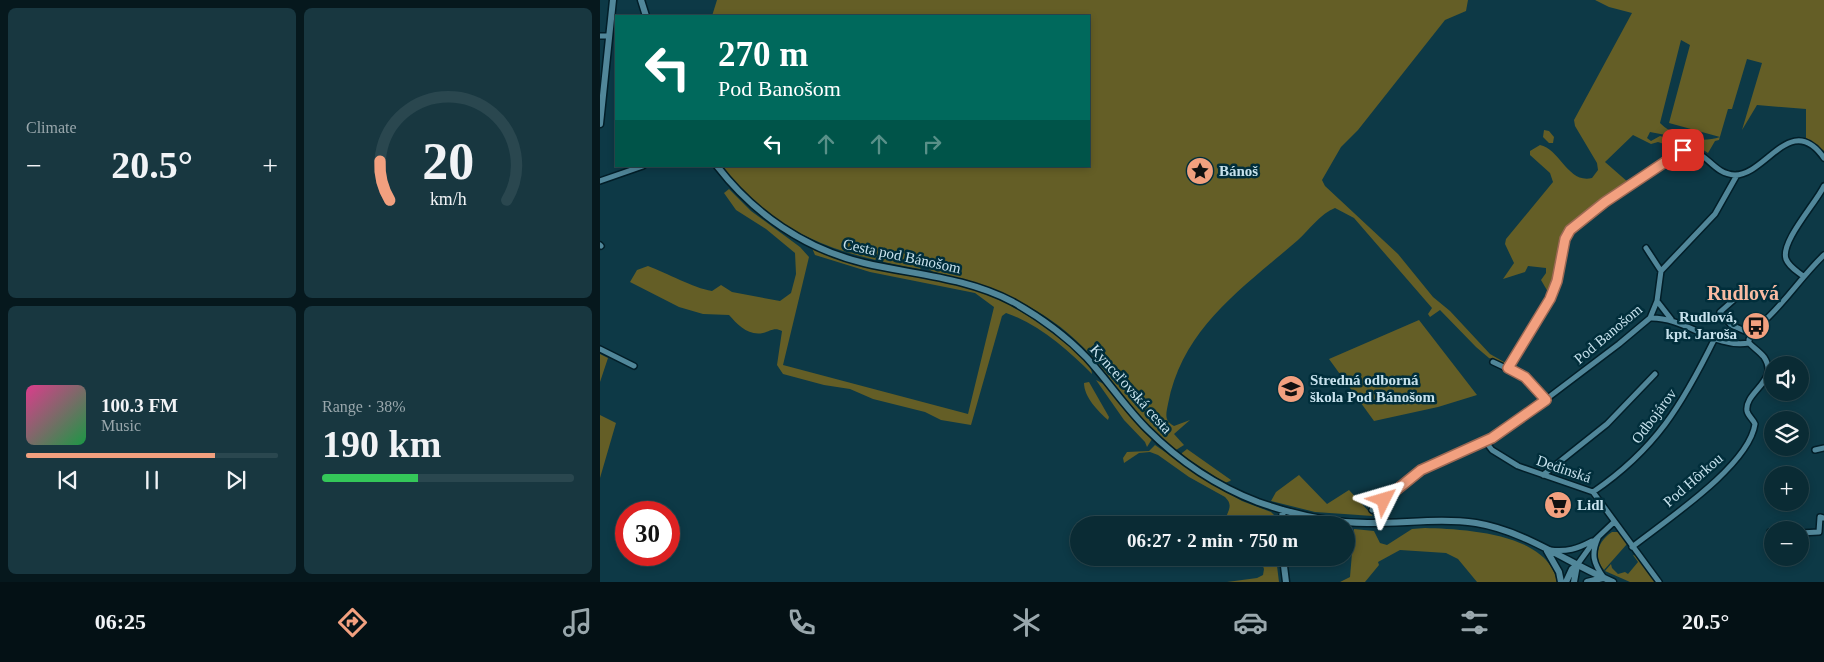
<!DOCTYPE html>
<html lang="en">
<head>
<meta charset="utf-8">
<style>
  body { margin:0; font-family:"Times New Roman",serif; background:#183740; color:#f1f3f6; height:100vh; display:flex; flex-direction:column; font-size:19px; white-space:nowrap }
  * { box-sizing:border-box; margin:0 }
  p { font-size:16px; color:#99a7ac }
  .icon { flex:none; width:28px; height:28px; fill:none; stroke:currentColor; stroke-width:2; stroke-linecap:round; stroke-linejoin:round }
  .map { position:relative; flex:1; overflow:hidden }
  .panel { display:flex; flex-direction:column; gap:8px; padding:8px; background:#06181d; width:600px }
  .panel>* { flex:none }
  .banner { position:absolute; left:15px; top:15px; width:475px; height:152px; border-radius:0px; box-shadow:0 2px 8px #0003,0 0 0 1px #2a474f; background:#00695c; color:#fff; overflow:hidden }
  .buttons { position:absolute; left:1164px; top:356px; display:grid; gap:10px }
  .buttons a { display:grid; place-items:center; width:45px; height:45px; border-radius:50%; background:#0a2b34; box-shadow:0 2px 8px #0003,0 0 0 1px #2a474f; font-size:25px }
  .speed { position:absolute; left:15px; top:501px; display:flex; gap:10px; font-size:25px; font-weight:700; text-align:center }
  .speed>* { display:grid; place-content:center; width:65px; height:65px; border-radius:50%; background:#0a2b34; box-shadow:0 2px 8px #0003,0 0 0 1px #2a474f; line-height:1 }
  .speed .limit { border:8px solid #d22; background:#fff; color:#111 }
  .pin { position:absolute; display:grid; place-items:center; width:42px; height:42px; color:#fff; margin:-21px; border-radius:10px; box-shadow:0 2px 8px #0006 }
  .me { position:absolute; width:55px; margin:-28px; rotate:50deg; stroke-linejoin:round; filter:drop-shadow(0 0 4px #0008) }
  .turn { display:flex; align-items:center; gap:18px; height:105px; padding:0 20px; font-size:22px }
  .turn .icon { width:65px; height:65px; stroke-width:2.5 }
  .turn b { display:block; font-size:35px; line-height:42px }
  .lanes { display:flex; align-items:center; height:48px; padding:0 20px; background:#0003; justify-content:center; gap:25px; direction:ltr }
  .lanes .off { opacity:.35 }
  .big { font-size:38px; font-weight:700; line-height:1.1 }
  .panel .widget { flex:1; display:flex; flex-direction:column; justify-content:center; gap:8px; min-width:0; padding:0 18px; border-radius:8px; background:#183740 }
  .panel .dial { align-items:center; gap:0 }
  .dial svg { height:130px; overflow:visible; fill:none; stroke:#2a474f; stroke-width:7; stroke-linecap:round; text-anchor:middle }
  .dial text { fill:#f1f3f6; stroke:none }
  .song { display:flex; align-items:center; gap:15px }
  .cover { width:60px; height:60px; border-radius:8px; background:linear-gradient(135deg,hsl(330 70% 55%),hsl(140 70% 35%)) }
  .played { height:5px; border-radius:2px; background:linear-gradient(90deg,#f2a07f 75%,#2a474f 75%) }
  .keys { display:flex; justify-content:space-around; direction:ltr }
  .heat { display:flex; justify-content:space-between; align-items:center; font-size:28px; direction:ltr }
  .charge { height:8px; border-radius:4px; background:linear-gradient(90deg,#34c759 38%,#2a474f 0) }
  .panel .tiles { flex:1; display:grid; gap:8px; grid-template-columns:repeat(2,1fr) }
  .trip { position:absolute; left:470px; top:516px; width:285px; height:50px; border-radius:25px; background:#0a2b34; box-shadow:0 2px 8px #0003,0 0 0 1px #2a474f; font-weight:700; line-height:50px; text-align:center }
  .tabs { display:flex; height:80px; justify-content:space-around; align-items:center; background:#041115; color:#99a7ac }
  .tabs .icon { width:35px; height:35px }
  .tabs .active { color:#f2a07f }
  .tabs b { font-size:22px; color:#f1f3f6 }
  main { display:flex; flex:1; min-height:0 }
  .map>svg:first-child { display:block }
</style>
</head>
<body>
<main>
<section class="panel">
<div class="tiles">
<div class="widget"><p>Climate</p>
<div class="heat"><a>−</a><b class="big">20.5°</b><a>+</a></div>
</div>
<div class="widget dial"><svg viewBox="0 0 100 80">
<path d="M14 69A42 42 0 1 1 86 69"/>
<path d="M14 69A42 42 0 0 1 8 45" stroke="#f2a07f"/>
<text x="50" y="56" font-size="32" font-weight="700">20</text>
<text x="50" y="72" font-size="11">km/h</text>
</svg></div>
<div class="widget">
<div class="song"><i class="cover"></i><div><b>100.3 FM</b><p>Music</p></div></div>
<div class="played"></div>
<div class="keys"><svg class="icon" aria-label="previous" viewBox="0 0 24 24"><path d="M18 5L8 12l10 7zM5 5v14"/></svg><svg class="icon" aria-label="pause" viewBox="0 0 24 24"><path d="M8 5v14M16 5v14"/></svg><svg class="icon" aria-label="next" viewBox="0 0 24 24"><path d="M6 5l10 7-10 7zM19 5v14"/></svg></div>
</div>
<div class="widget"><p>Range · 38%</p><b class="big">190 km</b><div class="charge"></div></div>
</div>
</section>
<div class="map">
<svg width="1224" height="582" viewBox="0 0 1224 582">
  <rect width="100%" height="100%" fill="#0d3946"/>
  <path fill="#645e26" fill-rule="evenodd" d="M117,0H868L866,11L845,20L758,130L741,147L722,180L725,186L798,254L833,297L850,311L890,354L904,362L910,361L905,365L889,358L876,347L840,310L830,317L828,314L832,308L754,218L735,208C721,213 709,230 698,240C643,288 583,327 568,404C566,414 564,421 574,426L590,420L574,434L584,445L576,450C538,422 516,381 484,348C444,307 389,284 335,272C329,271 328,266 323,266L320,269C236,254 176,236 121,166H489V16H112Z
    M995,0H1224V151L1206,138V109L1157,105L1142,130L1162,63L1147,59L1132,109H1128L1119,140L1115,141L1108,153L1093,143L1076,137L1050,132L1047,138L1051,141L1060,136L1077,141L1067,145L1058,142L1051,144L1033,135L1005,162L1029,183L991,210L967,231L957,274L948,300V292L941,280L946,273V268L928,266L925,272L903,279L914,263L905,244L906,239L953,182L950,173L930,155V151L940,145C960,149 968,184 992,178L998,170L997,163L975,126L974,120L1032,13L1009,7ZM1081,40L1090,45L1069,123L1120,137C1100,144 1074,137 1060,123Z
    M944,130L949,131L954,137L953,143H949L943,137Z
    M129,189L151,211L200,247L209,257L183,365L368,414L394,307L375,293L270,272L215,255L212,248C264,271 321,271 374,289C408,301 437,321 465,343C474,350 492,363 492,374C468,350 439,324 406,313L402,316L371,425L341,420L325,412L273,399L250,389L224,385L183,374L177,365L182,331C174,327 171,331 163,333C148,336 138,325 129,315L103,314L79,307L30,282L37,270L48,266C67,273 93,288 112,291L121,285L132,292L180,301L191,293L196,274L195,253L166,229L136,210L124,193Z
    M819,320L877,395L838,407L774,421L729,359Z
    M0,354L8,358L0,382Z
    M496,380L504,384L552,439L547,447L545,442L524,420Z
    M489,382L509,417L508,420C498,411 484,397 484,383Z
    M0,415L16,423L0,478Z
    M555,445L610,483L642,501L671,512L675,516L676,525C662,525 633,531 626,517C630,508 632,504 625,497L589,477L558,455L550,452L539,453L524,463L523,458L527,452L549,451Z
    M587,449L631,480L630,481L625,483L582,455V453Z
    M699,475L727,504L749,490L773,516L715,512L671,501L676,492Z
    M825,528C863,529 949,533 957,582H877L858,559L846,553L800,550L778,562L779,565L765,582H740L750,577L754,529L774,531L780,543L787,545L812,529Z
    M1012,532H1019L1027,544L1004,570C992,557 998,541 1012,532Z
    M1033,555L1038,556L1058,582H1030L1005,571L1011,564L1012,568L1018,574L1025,572L1028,574L1038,562Z
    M660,558H676L679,582H627L657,578L663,575L664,569Z"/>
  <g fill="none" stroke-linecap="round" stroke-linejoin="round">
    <g stroke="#021e28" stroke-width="8">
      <path id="minor" d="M0,36H9
        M0,181L43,166
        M0,245L1,246
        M1046,248L1061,271
        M1203,276C1197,271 1189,267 1186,259C1180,242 1216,203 1224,186
        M1146,289L1120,312L1131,325L1152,334
        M1057,301L1071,319
        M1050,318C1086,317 1114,349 1149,343
        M1149,343C1148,335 1155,329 1161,324C1185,303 1201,277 1224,255
        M0,349L34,366
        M893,362L925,377L946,400
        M908,368L950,299L957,281L965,239L970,230L1005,202L1074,154L1092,150C1109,156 1115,174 1135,175C1166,175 1191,111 1224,158
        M885,441L892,450L918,466L993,492L1059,582
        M1215,450L1224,448
        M943,475L1007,424L1055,374
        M993,492C1056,449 1082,405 1115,338
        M772,510L821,470L885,441L912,425L1019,344L1050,318L1057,301L1061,271L1115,214L1137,175
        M1170,532H1172
        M1200,533L1219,532L1220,517L1224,518
        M998,538C991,554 993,563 1004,578
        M1032,547C1065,521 1149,466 1155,424C1153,419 1148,416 1147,411C1144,392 1180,381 1164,357C1160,352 1154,348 1149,343
        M950,550C967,552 977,549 992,541
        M977,565L995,540L1014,522"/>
    </g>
    <g stroke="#021e28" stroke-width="9">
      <path id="tertiary" d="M41,0L46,16
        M0,124L13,0
        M117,166C154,214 205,249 264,263C315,275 365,277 413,302C440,317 466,336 487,358C508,381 525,407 547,429C578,460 616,486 658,502C695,515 734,524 773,523C807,523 842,518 876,523C925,531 968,563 1013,582
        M681,525L683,510
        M947,551L959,572L961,582
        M683,558L686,582
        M966,582L972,569L977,565
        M974,582L977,565
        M987,582L1003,578"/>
    </g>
    <use href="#minor" stroke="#51879a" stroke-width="5"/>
    <use href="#tertiary" stroke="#51879a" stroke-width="6"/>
  </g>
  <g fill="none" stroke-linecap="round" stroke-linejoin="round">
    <g stroke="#9d6853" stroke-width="12">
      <path id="route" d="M784,500L821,470L892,438L946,400L925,377L908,368L950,299L957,281L965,239L970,230L1005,202L1083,150"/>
    </g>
    <use href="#route" stroke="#f2a07f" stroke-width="9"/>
  </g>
  <defs>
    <g id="sight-disc" transform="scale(1.4375)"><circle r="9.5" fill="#f2a07f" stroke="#012e3b"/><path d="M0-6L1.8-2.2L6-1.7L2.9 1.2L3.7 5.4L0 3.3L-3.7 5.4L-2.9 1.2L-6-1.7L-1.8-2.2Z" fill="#111"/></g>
    <g id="bus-disc" transform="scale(1.4375)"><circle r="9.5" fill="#f2a07f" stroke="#012e3b"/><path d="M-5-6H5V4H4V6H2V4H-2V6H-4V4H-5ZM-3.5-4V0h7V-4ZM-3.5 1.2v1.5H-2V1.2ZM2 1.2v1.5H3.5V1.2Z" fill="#111"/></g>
    <g id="university-disc" transform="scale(1.4375)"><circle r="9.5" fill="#f2a07f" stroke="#012e3b"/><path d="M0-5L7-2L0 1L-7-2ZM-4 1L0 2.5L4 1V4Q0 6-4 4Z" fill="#111"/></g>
    <g id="supermarket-disc" transform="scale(1.4375)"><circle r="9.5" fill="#f2a07f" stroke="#012e3b"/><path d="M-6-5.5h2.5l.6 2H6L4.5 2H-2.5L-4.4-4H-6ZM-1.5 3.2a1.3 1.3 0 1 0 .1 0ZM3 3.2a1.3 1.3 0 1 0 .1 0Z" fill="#111"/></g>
  </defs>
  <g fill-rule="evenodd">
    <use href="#sight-disc" x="600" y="171"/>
    <use href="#bus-disc" x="1156" y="326"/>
    <use href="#university-disc" x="691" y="389"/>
    <use href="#supermarket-disc" x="958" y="505"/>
  </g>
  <g text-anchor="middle" stroke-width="5" stroke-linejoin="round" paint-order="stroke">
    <g font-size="15" font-weight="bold" fill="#c7e2ed" stroke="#012e3b" text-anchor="start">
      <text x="619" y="176">Bánoš</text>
      <text x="1137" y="322" text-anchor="end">Rudlová,<tspan x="1137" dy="17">kpt. Jaroša</tspan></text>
      <text x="710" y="385">Stredná odborná<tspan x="710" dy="17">škola Pod Bánošom</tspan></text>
      <text x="977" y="510">Lidl</text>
    </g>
    <g font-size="15" fill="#c7e2ed" stroke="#012e3b">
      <text transform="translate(302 256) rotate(12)" y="5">Cesta pod Bánošom</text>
      <text transform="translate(1008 334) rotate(-40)" y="5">Pod Banošom</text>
      <text transform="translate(531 389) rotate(48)" y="5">Kynceľovská cesta</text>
      <text transform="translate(1054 416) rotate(-53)" y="5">Odbojárov</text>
      <text transform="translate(964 469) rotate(19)" y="5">Dedinská</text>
      <text transform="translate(1093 480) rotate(-41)" y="5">Pod Hôrkou</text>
    </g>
    <g font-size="20" font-weight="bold" fill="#f9bba2" stroke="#012e3b">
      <text x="1143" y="300">Rudlová</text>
    </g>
  </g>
</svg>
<div class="buttons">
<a><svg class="icon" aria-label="sound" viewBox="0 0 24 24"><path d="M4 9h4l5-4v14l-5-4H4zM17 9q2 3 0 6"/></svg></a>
<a><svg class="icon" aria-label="layers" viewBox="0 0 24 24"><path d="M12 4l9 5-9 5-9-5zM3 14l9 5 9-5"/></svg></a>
<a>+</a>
<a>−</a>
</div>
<div class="speed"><div class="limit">30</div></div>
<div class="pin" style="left:1083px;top:150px;background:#d93025"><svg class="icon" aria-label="arrive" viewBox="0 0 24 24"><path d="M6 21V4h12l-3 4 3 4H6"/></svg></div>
<svg class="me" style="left:784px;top:500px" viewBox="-20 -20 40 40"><path d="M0-17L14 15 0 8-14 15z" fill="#f2a07f" stroke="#fff" stroke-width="4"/></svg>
<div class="trip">06:27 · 2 min · 750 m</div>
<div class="banner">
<div class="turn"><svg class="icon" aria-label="left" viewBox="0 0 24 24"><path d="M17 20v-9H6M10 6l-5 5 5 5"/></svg><div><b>270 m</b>Pod Banošom</div></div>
<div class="lanes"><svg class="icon" aria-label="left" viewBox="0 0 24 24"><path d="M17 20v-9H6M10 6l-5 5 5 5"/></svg><svg class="icon off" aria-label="ahead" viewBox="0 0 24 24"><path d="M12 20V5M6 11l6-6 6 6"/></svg><svg class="icon off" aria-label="ahead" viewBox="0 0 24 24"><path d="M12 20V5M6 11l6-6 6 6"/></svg><svg class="icon off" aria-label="right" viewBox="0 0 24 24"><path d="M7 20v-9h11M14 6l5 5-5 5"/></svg></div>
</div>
</div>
</main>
<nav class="tabs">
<b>06:25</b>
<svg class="icon active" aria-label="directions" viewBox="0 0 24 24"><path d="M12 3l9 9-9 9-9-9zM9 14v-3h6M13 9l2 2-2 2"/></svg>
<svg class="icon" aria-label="music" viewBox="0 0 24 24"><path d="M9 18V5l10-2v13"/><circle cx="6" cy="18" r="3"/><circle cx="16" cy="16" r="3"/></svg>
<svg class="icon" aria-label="phone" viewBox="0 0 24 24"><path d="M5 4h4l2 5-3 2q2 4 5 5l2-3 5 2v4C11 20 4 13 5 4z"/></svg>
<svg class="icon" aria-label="climate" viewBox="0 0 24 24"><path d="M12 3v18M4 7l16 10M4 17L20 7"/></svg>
<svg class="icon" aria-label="car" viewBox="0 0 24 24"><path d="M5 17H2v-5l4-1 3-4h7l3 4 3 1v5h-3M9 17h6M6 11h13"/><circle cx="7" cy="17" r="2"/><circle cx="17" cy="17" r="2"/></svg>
<svg class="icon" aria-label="filters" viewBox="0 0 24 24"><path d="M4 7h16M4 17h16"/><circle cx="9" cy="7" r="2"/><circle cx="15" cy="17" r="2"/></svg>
<b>20.5°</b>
</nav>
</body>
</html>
